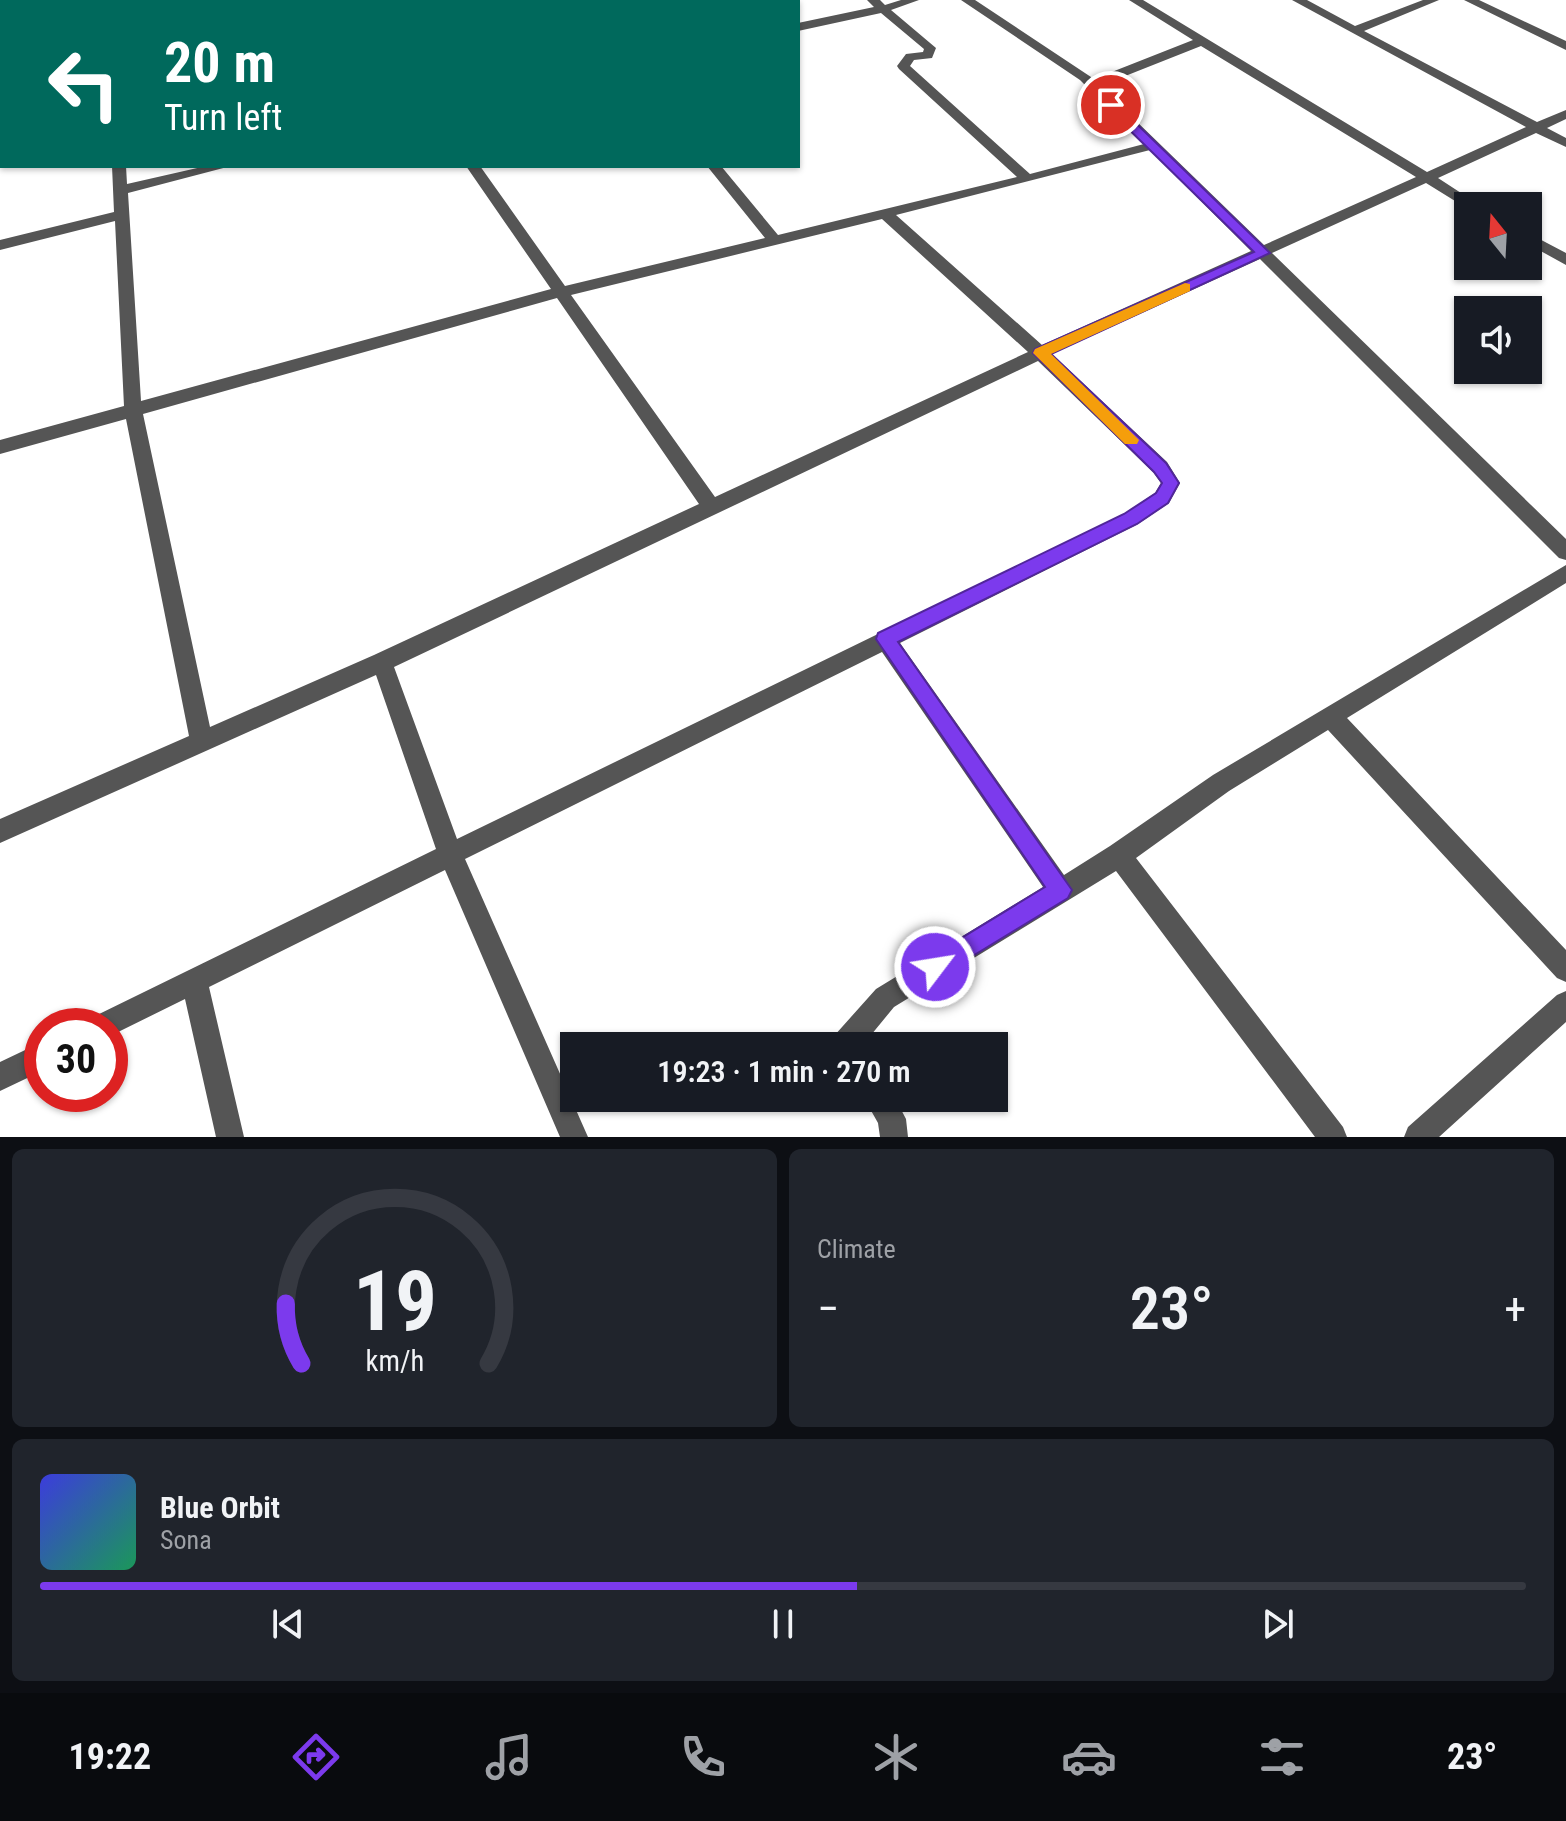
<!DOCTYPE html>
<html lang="en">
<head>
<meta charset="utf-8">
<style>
  body { margin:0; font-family:"Roboto Condensed",sans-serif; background:#20242c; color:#f1f3f6; height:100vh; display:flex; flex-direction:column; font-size:30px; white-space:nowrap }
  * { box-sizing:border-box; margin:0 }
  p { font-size:26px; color:#9ea1a6 }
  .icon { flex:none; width:44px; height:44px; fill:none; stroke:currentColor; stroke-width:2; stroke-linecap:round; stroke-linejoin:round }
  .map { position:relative; height:1137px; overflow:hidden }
  .sheet { display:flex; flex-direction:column; gap:12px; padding:12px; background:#0d0f14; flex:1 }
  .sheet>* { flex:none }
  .hud { position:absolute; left:0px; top:0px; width:800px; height:168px; box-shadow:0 2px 6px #0004; background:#00695c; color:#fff; overflow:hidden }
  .needle { width:52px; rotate:342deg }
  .tools { position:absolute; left:1454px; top:192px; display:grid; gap:16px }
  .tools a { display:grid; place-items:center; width:88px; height:88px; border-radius:0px; background:#171b24; box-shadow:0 2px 6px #0004; font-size:40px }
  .speed { position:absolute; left:24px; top:1008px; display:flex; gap:16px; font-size:40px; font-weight:700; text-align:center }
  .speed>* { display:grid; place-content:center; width:104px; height:104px; border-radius:50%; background:#171b24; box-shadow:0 2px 6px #0004; line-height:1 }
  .speed .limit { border:12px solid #d22; background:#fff; color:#111 }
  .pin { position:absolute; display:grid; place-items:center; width:68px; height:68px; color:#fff; margin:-34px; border:4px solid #fff; border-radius:50%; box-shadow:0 2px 8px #0007 }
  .me { position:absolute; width:88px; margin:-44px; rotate:59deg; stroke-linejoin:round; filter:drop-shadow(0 0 6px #0008) }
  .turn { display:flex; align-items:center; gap:28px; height:168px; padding:0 32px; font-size:36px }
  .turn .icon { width:104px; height:104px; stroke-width:2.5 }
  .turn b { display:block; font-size:56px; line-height:68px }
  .big { font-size:60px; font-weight:600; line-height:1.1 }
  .sheet .card { flex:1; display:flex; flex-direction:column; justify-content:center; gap:12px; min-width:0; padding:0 28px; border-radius:12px; background:#20242c }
  .sheet .dial { align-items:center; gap:0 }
  .dial svg { height:208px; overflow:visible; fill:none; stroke:#363941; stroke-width:7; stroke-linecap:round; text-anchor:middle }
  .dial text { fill:#f1f3f6; stroke:none }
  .song { display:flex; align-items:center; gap:24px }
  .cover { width:96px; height:96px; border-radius:12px; background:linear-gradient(135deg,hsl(240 70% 55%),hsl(150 70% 35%)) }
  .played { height:8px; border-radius:4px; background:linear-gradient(90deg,#7c3aed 55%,#363941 55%) }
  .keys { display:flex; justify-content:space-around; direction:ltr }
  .heat { display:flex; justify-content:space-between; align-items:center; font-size:44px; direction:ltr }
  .sheet .tiles { flex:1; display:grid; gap:12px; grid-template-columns:1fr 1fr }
  .card:last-child { grid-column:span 2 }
  .trip { position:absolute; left:560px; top:1032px; width:448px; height:80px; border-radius:0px; background:#171b24; box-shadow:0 2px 6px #0004; font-weight:600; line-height:80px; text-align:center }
  .menu { display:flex; height:128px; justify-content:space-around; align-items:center; background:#090b0e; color:#9ea1a6 }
  .menu .icon { width:56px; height:56px }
  .menu .active { color:#7c3aed }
  .menu b { font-size:36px; color:#f1f3f6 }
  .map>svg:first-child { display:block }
</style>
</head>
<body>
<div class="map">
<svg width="1566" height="1137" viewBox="0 0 1566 1137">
  <rect width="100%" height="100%" fill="#fff"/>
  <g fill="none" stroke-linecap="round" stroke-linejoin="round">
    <path fill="#555" fill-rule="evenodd" d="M85,0H97L98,2H86Z
      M353,0H365L366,2H354Z
      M568,0H580L582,2H570Z
      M748,0H760L762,2H750Z
      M867,0H880L885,5L901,0H919L891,10L936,48L932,58L914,60L910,66L1030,174L1144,144L1080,80L961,0H975L1094,79L1193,40L1129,0H1143L1427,172L1526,127L1292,0H1307L1355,26L1423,0H1439L1364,31L1537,122L1566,110V119L1547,128L1566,138V147L1536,133L1438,178L1481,206H1468V209L1426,183L1272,253L1566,539V560L1559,558L1260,259L1052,354L1167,462L1180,483L1169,503L1138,524L900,643L1064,875L1110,846L1213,775L1566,565V583L1347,718L1566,950V982L1557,978L1328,730L1229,791L1136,858L1343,1127L1347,1137H1315L1116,871L894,1007L862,1046H830L834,1036L876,989L1043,887L882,652L465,859L588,1137H560L445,870L209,987L244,1137H216L185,999L110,1036V1026H89L93,1017L436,849L376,675L0,843V819L189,736L126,419L0,454V440L124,406L115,221L0,250V240L114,212L112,166H126L127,184L206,166H231L128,193L141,401L551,289L466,166H480L565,286L765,238L707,166H721L778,235L1017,177L899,69L897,66L906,54L923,52L924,49L881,13L798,31V23L874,7ZM1201,46L1416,177L1264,245L1100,86ZM1150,150L1251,251L1042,345L896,215ZM882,219L1028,352L715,497L571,295ZM557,298L699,504L374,655L210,727L143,414ZM1038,361L1153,472L1161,483L1155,493L1124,514L457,839L394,667Z
      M1464,0H1479L1566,41V50Z
      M1528,233L1566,253V265L1528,244Z
      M1566,991V1022L1439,1137H1404L1408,1127L1557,995Z
      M42,1042V1071L0,1091V1062Z
      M864,1098H895L906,1119L908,1137H880L878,1123Z"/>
  </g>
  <path fill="#7c3aed" stroke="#51269a" stroke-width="2" d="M1107,103H1115L1270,253L1051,354L1166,463L1179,483L1168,503L1137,524L898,642L1072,890L1068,898L935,979L927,975L923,967L927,959L1045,887L876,639L878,633L1124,514L1156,493L1162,483L1154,472L1033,353L1035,349L1254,252L1107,108Z"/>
  <path fill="#f59e0b" d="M1185,283L1190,284V291L1051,354L1139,440L1137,444H1125L1033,353L1035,349Z"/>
</svg>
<div class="tools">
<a><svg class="needle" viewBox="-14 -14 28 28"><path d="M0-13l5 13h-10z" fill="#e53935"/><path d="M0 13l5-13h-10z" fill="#9ea1a6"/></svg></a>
<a><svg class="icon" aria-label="sound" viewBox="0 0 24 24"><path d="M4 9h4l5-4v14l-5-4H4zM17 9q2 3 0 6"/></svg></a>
</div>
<div class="speed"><div class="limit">30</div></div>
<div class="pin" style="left:1111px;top:105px;background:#d93025"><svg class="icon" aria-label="arrive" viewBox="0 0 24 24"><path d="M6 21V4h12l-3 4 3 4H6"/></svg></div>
<svg class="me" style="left:935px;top:967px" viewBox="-20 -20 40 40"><circle r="17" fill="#7c3aed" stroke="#fff" stroke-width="3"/><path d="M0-11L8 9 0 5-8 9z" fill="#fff"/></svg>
<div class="trip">19:23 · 1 min · 270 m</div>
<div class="hud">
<div class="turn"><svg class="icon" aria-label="left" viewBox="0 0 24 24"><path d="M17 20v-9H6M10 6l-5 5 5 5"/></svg><div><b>20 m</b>Turn left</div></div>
</div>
</div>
<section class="sheet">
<div class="tiles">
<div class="card dial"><svg viewBox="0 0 100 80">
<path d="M14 69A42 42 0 1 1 86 69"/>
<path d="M14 69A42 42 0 0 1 8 46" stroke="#7c3aed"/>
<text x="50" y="56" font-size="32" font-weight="700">19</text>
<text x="50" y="72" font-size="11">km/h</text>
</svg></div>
<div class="card"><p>Climate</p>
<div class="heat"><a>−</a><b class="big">23°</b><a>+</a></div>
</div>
<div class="card">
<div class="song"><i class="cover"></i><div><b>Blue Orbit</b><p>Sona</p></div></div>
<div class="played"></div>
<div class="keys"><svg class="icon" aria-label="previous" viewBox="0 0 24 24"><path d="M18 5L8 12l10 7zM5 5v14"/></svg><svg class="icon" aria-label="pause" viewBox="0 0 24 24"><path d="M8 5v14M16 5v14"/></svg><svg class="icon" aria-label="next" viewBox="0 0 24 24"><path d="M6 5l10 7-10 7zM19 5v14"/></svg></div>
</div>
</div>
</section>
<nav class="menu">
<b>19:22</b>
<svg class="icon active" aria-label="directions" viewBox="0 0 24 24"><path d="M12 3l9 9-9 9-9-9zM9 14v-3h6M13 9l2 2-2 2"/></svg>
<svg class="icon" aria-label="music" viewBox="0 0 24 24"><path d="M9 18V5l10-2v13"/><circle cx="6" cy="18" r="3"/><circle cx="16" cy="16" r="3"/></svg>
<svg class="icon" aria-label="phone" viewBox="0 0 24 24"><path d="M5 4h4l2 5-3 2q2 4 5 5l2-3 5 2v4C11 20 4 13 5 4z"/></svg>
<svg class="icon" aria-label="climate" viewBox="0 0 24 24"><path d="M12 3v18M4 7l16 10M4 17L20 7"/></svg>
<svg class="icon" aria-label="car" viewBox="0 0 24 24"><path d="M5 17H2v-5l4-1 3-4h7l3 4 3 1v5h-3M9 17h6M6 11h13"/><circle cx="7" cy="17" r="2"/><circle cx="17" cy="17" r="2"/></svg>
<svg class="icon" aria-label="filters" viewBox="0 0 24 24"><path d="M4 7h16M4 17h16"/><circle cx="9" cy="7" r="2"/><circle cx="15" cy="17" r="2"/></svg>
<b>23°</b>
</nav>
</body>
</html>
